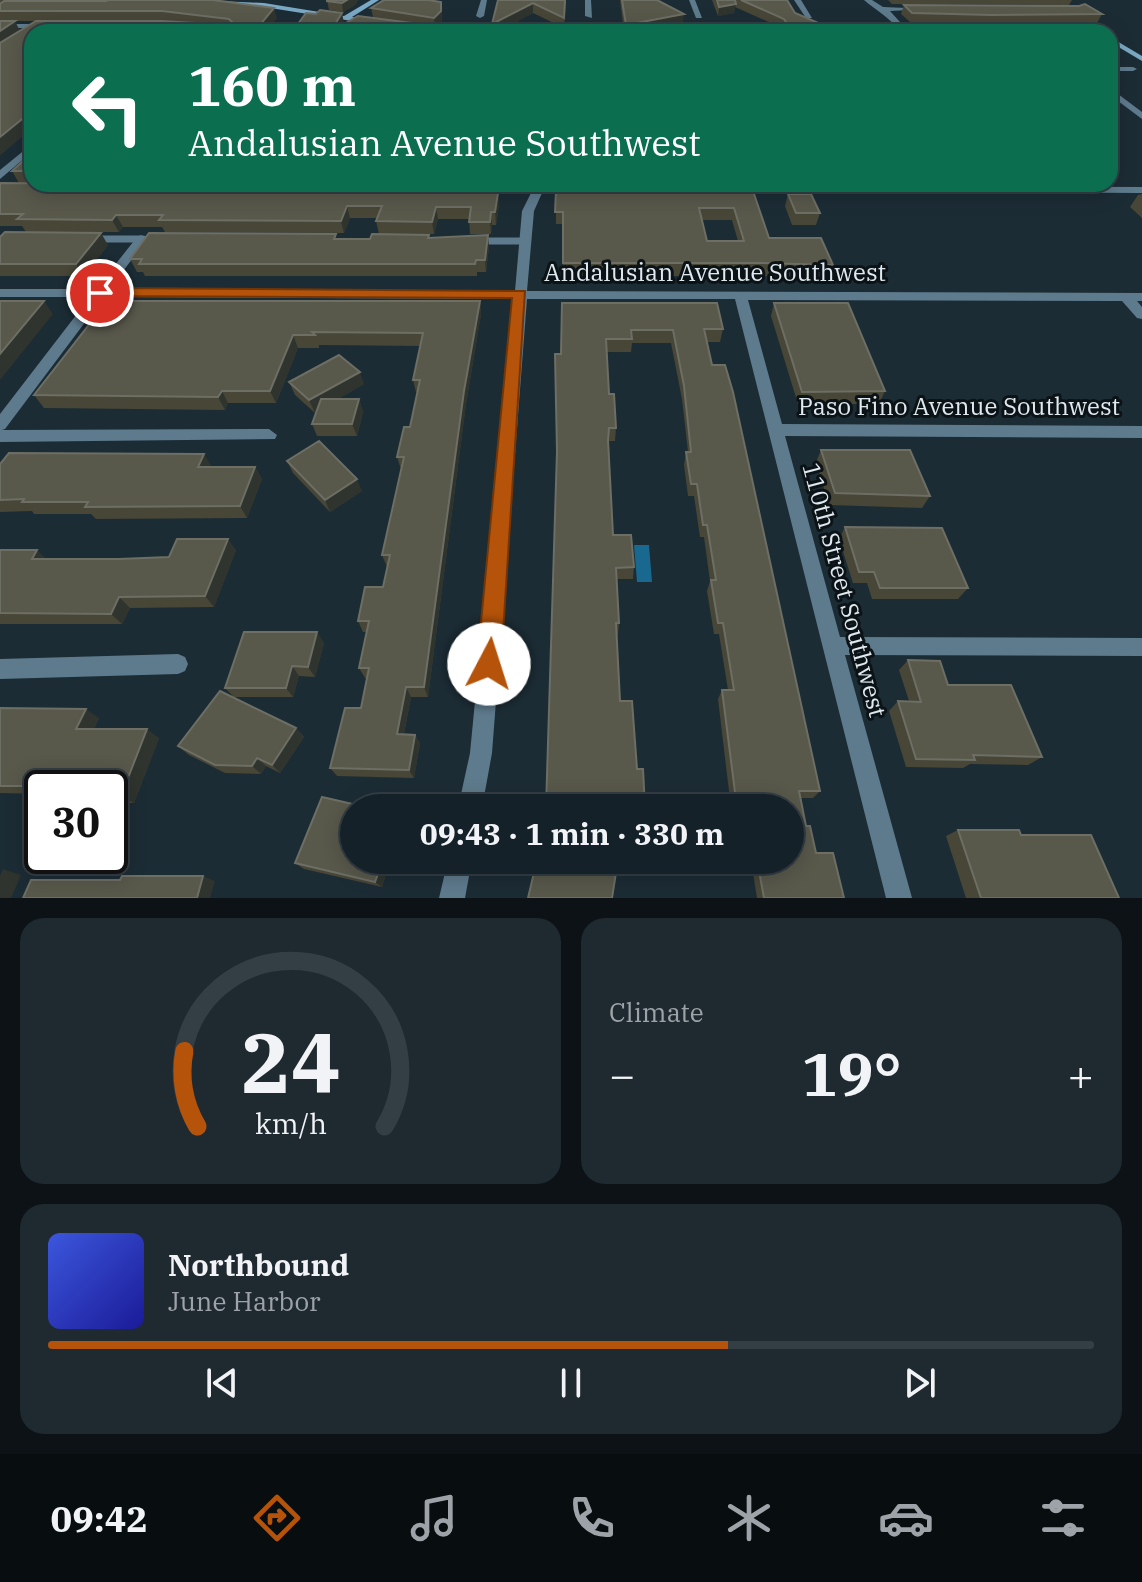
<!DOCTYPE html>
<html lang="en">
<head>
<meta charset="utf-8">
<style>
  body { margin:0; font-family:"IBM Plex Serif",serif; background:#1e2930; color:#f1f3f6; height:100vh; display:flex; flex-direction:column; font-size:30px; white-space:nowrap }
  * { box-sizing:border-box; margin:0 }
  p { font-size:26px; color:#9da3a8 }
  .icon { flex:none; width:44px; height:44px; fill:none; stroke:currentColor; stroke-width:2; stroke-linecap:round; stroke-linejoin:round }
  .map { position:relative; height:898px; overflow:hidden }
  .side { display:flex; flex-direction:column; gap:20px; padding:20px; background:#0c1216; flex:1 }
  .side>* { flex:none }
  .hud { position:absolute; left:24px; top:24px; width:1094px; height:168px; border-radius:24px; box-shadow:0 4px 20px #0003,0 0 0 2px #343e45; background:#0b6e4f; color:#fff; overflow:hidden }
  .speed { position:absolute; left:24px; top:770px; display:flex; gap:16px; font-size:40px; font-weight:700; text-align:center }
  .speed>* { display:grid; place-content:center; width:104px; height:104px; border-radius:50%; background:#152128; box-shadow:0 4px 20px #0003,0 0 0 2px #343e45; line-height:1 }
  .speed .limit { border:4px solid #111; border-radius:12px; background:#fff; color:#111 }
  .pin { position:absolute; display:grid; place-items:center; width:68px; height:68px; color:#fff; margin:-34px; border:4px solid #fff; border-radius:50%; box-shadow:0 2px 8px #0007 }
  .me { position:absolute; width:88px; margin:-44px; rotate:5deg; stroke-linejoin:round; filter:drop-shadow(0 0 6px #0008) }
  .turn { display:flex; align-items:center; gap:28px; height:168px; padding:0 32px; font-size:36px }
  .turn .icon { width:104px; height:104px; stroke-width:2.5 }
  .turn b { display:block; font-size:56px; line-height:68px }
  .big { font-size:60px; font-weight:700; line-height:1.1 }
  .side .card { flex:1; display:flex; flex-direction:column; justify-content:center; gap:12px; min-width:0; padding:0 28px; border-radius:24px; background:#1e2930 }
  .side .dial { align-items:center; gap:0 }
  .dial svg { height:208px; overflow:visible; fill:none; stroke:#343e45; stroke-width:7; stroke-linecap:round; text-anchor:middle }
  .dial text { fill:#f1f3f6; stroke:none }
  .song { display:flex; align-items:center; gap:24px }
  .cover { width:96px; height:96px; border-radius:12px; background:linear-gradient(135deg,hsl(230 70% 55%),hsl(240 70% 35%)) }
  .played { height:8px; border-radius:4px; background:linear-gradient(90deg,#b45309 65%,#343e45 65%) }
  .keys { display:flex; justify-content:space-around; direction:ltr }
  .heat { display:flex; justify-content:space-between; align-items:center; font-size:44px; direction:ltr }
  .side .tiles { flex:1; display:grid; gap:20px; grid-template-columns:1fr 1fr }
  .card:last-child { grid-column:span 2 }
  .trip { position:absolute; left:340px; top:794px; width:464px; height:80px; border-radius:40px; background:#152128; box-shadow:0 4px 20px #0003,0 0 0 2px #343e45; font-weight:700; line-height:80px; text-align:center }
  .menu { display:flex; height:128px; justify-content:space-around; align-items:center; background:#080d10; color:#9da3a8 }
  .menu .icon { width:56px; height:56px }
  .menu .current { color:#b45309 }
  .menu b { font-size:36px; color:#f1f3f6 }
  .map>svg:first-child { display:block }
</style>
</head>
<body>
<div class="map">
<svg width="1142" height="898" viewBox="0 0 1142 898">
  <rect width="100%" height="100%" fill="#1c2c35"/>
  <path fill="#18688f" d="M634,545H649L652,582H637Z"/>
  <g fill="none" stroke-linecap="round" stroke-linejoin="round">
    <path stroke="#5e7b8d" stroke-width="7" d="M97,239H143
      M481,241H525"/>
    <path fill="#5e7b8d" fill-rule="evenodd" d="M13,0H21L0,13V8Z
      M481,0H487L484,16L480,18L476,16Z
      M585,0H591L592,18L585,16Z
      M689,0H695L702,18H696Z
      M794,0H801L812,18H806Z
      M864,0H872L883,7L929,9L890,11L909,32H901C889,17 877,11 864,0Z
      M0,24H46L50,26L46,28H0Z
      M1110,67H1133L1137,69L1133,71H1110Z
      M1110,88L1142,112V119L1110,95Z
      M32,144V152L0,179V170Z
      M536,184H546L545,186H787L792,189L787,192L542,193L534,211L527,291L1142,293V301H1137L1142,307V319L1137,318L1122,301L748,300L782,424L1142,426V438L785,436L840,637L1142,638V656L845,655L912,898H886L735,299H527L492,753L482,808H458L470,753L514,299L104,297L5,429L2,430L269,429L277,435L275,439L0,442V414L90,297H0V289H96L137,237L141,235L147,239L109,290L515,291L522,211L531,193H110L105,190L106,188L535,186Z
      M825,186L1142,187V193L821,191V187Z
      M178,654L185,657L188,664L185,671L178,674L0,679V659Z
      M448,860H472L465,898H439Z"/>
    <path fill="#7aa9c5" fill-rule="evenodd" d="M199,0L264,3L344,16L371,0H379L352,17L374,20L371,24L264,7Z
      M1110,37L1142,56V61L1110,42Z"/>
  </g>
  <path fill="#474637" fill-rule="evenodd" d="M0,0L22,1V0H30L26,1L277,18L265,32H32V128L0,155V21L20,31L166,21H0Z
    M327,0H358L355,5L343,12L329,10Z
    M498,0H566L564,28L533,13L497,32H493L492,24Z
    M620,0H657L683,23L641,32H624Z
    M712,0H787L795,13L839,32H784L782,28L735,7L734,13L718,16Z
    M888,0H1072L1069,5L892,4Z
    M441,2L442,21L435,28L427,27L428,32H292L344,23L343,24L373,17L371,8Z
    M904,5L1102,14L1097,23L988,24L910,22L901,14Z
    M32,153V183H19L12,171Z
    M0,183L126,184L130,191H172L225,184L228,192L489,193L499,205L496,225H492L491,234H470L469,219H438L434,234H379L376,221L377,218H350L344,233L165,232L162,227H123L119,232H26L22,226H0Z
    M556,191H753L769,238L833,265L828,277L758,276H563V224H556ZM702,220H732L738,241H707Z
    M788,194L820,213L816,225H792L785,206Z
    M1142,194V218L1130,207L1138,195Z
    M429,235V238L489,247L486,272H477V276H145L143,272H137L130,259L337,239H370Z
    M0,237L108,245L84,276H0Z
    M480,301L481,314L466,404L428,697H411L404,734L415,735L420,743L414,778L337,776L330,768L361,708L367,678H365L359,668L367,632H363L358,621L383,587L387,567L382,555L401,469L397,457L410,427L417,392H416L413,380L421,346L319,345V348H298L276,403H228L225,410L44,408L34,395L102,308Z
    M562,303L723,329L720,342H707L820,791L813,798H801L806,826L816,853L844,898H757L751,860H790V808H731L718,699L722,690H728L719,634H714L707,591L710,581L704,537H700L694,496H688L684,465L686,452H688L682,399L671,343H632L631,352H607L609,394L616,428L615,441H608L613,535L634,567L633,579H617L619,623L618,634L546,808Z
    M774,303L885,391L879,404H798L771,316Z
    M289,382L364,384L338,399H359L363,412L357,436H317L312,424L316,412L315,413L295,395Z
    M821,450L930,496L922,508L829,505L816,462Z
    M287,461L362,491L330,512L293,473Z
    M0,464L255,467L262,479L247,518L96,519L91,514H34L32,511L0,512Z
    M845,527L968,588L958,599H872L867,583H853L839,539Z
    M0,550L46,559H119L169,557L236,550L214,607L130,608L122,624H0Z
    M324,643L315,677L299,676L293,697H234L225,688Z
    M908,660L948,685L1042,757L1028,765L970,764L963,768L906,767L889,711L898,701H909L899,670Z
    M0,708L99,718L94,729L159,738L134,803H112L110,809V788H42V794L0,793Z
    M296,728L304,737L280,773L266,766L261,774L225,773L189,755L178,746Z
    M958,830L1021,835L1119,898H966L946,836Z
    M354,860H390L382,887L304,869L295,863Z"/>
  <path fill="#2f342e" d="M347,0H358L355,5L343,12L342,3Z
    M441,2L442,21L435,28L434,18Z
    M533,3V13L497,32H493L492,24Z
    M736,4L734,13L718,16L719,7Z
    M274,8L277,18L265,32H254Z
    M342,13L344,23L338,32H330Z
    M684,14L683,23L641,32H625L626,25Z
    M15,21L20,31L0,44V31Z
    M427,25L428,32H420Z
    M32,111V128L0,155V137Z
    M125,184H126L132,195L119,191Z
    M224,184H225L229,195L219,192Z
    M498,193L499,205L496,225L495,212Z
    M347,206L350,218L344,233L341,221Z
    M436,207L438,219L434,234L432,222Z
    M491,212L492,225L491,234L490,222Z
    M116,215L123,227L119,232L112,220Z
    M101,233L108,245L84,276L76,264Z
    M488,235L489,247L486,272L485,260Z
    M44,301L53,314L0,380V354Z
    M480,301L481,314L466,404L428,697L424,687L464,391Z
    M293,335L298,348L276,403L270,391Z
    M360,372L364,384L315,413L309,400Z
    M222,391L228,403L225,410L218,397Z
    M359,399L363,412L357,436L352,424Z
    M204,454L212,467L206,479L198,467Z
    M255,467L262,479L247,518L240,506Z
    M357,479L362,491L330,512L325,500Z
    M228,539L236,550L214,607L205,596Z
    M37,550L49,562L32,559Z
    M119,597L130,608L122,624L111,614Z
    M317,632L324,643L315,677L308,667Z
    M292,666L299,676L293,697L286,688Z
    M406,687L411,697L402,743L397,734Z
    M86,709L99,718L90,738L76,729Z
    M296,728L304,737L280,773L272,765Z
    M147,729L159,738L134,803L121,796Z
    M415,735L420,743L414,778L409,770Z
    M257,758L266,766L261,774L252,766Z
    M383,860H390L382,887L375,882Z
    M3,869L21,875L11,898H0V876Z
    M203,876L215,881L210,898H197Z"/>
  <path fill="#58584b" stroke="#6d6e64" stroke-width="2" fill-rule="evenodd" d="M108,0H213L274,8L254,32H129L128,31L127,32H32V111L0,137V43L36,21H162L229,25L232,22L229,19L162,11H0V4L4,1H106Z
    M327,0H347L342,3L327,1Z
    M384,0H428L441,2V11L434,18L371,8Z
    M498,0H565L564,18L533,3L492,24Z
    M622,0H657L684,14L626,25Z
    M717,0H735L736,4L719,7Z
    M741,0H787L795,13L839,32H792L784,19Z
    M1085,4L1102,14L992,15L912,13L904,5L1079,6Z
    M320,10L342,13L330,32H292L306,13L316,14Z
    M358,16L427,25L420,32H330Z
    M0,21H15L0,31Z
    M32,153V171H12Z
    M0,183L125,184L119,191H172L178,184H224L219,192L460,189H488V193H498L495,212H491L490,222H469L471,207H436L432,222L376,221L382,206H347L341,221L159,220L163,215H116L112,220L17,219L23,214H0Z
    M556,191H753L769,238H821L833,265L761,263H563V212H555ZM699,208H734L744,241H707Z
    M788,194H811L820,213H796Z
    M5,232L101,233L76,264H0V237Z
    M149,233L336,234L334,239H370L372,234L429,235L428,238L488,235L485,260H476L475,264H139L142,259H130Z
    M0,301H44L0,354Z
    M117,301H480L464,391L424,687H406L397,734L415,735L409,770L330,768L345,708H361L369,668H359L369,621H358L365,587H383L390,555H382L404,457H397L404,427H410L420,380H413L423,333L312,332L315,335H293L270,391H222L218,397L34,395L102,308H113Z
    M562,303H717L723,329H704L712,365H725L733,392L820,791H799L806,826H810L816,853H833L844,898H764L757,860H790V808H737L722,690H734L723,623H718L711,580H716L707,525H703L697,484H691L686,452H691L684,386L673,330H631L632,339H606L609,394H614L616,428H609L608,440L613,535H631L634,567L616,568L619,623H616L620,701H632L637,769H643L645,808H546L557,451L555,354H561Z
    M774,303H848L885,391L802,392Z
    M339,355L360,372L309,400L289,382Z
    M321,399H359L352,424H312Z
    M319,441L357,479L325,500L287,461Z
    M821,450H910L930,496L835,493Z
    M9,453L204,454L198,467H255L240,506L85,507L88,502H22L24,499L0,500V464Z
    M845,527L942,528L968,588H880L874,572H859Z
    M177,539H228L205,596L119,597L111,614L0,613V550H37L32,559H119L169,557Z
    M244,632H317L308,667L292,666L286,688H225Z
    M908,660L940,661L948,685H1011L1042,757L973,755L975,760L916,759L898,701L921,702Z
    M220,691L296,728L272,765L257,758L252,766L215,765L178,746Z
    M0,708L86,709L76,729H147L121,796H110V788H57V786H0Z
    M322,797L370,808H354V860H383L375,882L295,863Z
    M958,830H1019L1021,835H1091L1119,898H981Z
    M537,860H618L612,898H528Z
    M122,876H203L197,898H23L31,880H120Z"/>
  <path fill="#b45309" stroke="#753606" stroke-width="2" d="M100,288L525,291L501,664L497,671L489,675L481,671L477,664L512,298L95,296V290Z"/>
  <g text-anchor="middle" stroke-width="6" stroke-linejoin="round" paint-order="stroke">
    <g font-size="24" fill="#dfe9ef" stroke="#0c1317">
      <text x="715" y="281">Andalusian Avenue Southwest</text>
      <text x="959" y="415">Paso Fino Avenue Southwest</text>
      <text transform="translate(844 590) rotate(75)" y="8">110th Street Southwest</text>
    </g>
  </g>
</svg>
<div class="speed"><div class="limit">30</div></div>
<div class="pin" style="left:100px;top:293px;background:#d93025"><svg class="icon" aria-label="arrive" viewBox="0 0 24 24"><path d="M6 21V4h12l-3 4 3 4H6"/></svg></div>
<svg class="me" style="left:489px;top:664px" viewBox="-20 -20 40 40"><circle r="19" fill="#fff"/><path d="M0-13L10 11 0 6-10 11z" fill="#b45309"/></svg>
<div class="trip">09:43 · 1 min · 330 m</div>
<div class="hud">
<div class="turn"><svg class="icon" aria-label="left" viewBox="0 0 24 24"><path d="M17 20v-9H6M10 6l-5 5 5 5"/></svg><div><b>160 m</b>Andalusian Avenue Southwest</div></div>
</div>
</div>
<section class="side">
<div class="tiles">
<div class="card dial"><svg viewBox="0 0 100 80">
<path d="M14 69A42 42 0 1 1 86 69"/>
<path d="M14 69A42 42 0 0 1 9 40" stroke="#b45309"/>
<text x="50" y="56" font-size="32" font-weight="700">24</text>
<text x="50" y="72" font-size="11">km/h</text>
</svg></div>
<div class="card"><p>Climate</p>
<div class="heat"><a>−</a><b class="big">19°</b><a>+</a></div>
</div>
<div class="card">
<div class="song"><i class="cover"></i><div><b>Northbound</b><p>June Harbor</p></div></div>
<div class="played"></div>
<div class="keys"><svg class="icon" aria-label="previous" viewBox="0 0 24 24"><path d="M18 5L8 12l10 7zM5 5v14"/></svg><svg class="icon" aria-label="pause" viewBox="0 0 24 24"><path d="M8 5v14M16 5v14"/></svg><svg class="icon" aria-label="next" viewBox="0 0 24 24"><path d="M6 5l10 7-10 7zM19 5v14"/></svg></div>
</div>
</div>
</section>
<nav class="menu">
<b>09:42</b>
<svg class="icon current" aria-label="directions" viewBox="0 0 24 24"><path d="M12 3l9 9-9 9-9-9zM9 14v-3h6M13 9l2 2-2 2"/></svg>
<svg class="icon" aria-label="music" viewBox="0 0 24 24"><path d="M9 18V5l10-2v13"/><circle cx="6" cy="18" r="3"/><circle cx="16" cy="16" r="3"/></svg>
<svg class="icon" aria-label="phone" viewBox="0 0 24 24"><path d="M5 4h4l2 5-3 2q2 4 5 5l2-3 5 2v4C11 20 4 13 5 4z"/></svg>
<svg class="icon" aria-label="climate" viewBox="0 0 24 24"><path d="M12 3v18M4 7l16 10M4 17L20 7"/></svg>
<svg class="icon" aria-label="car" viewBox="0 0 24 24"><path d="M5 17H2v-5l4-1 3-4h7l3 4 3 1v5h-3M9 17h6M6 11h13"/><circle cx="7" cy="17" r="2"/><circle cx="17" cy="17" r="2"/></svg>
<svg class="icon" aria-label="filters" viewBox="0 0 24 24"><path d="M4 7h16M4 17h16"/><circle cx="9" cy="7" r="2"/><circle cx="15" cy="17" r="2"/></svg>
</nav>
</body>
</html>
